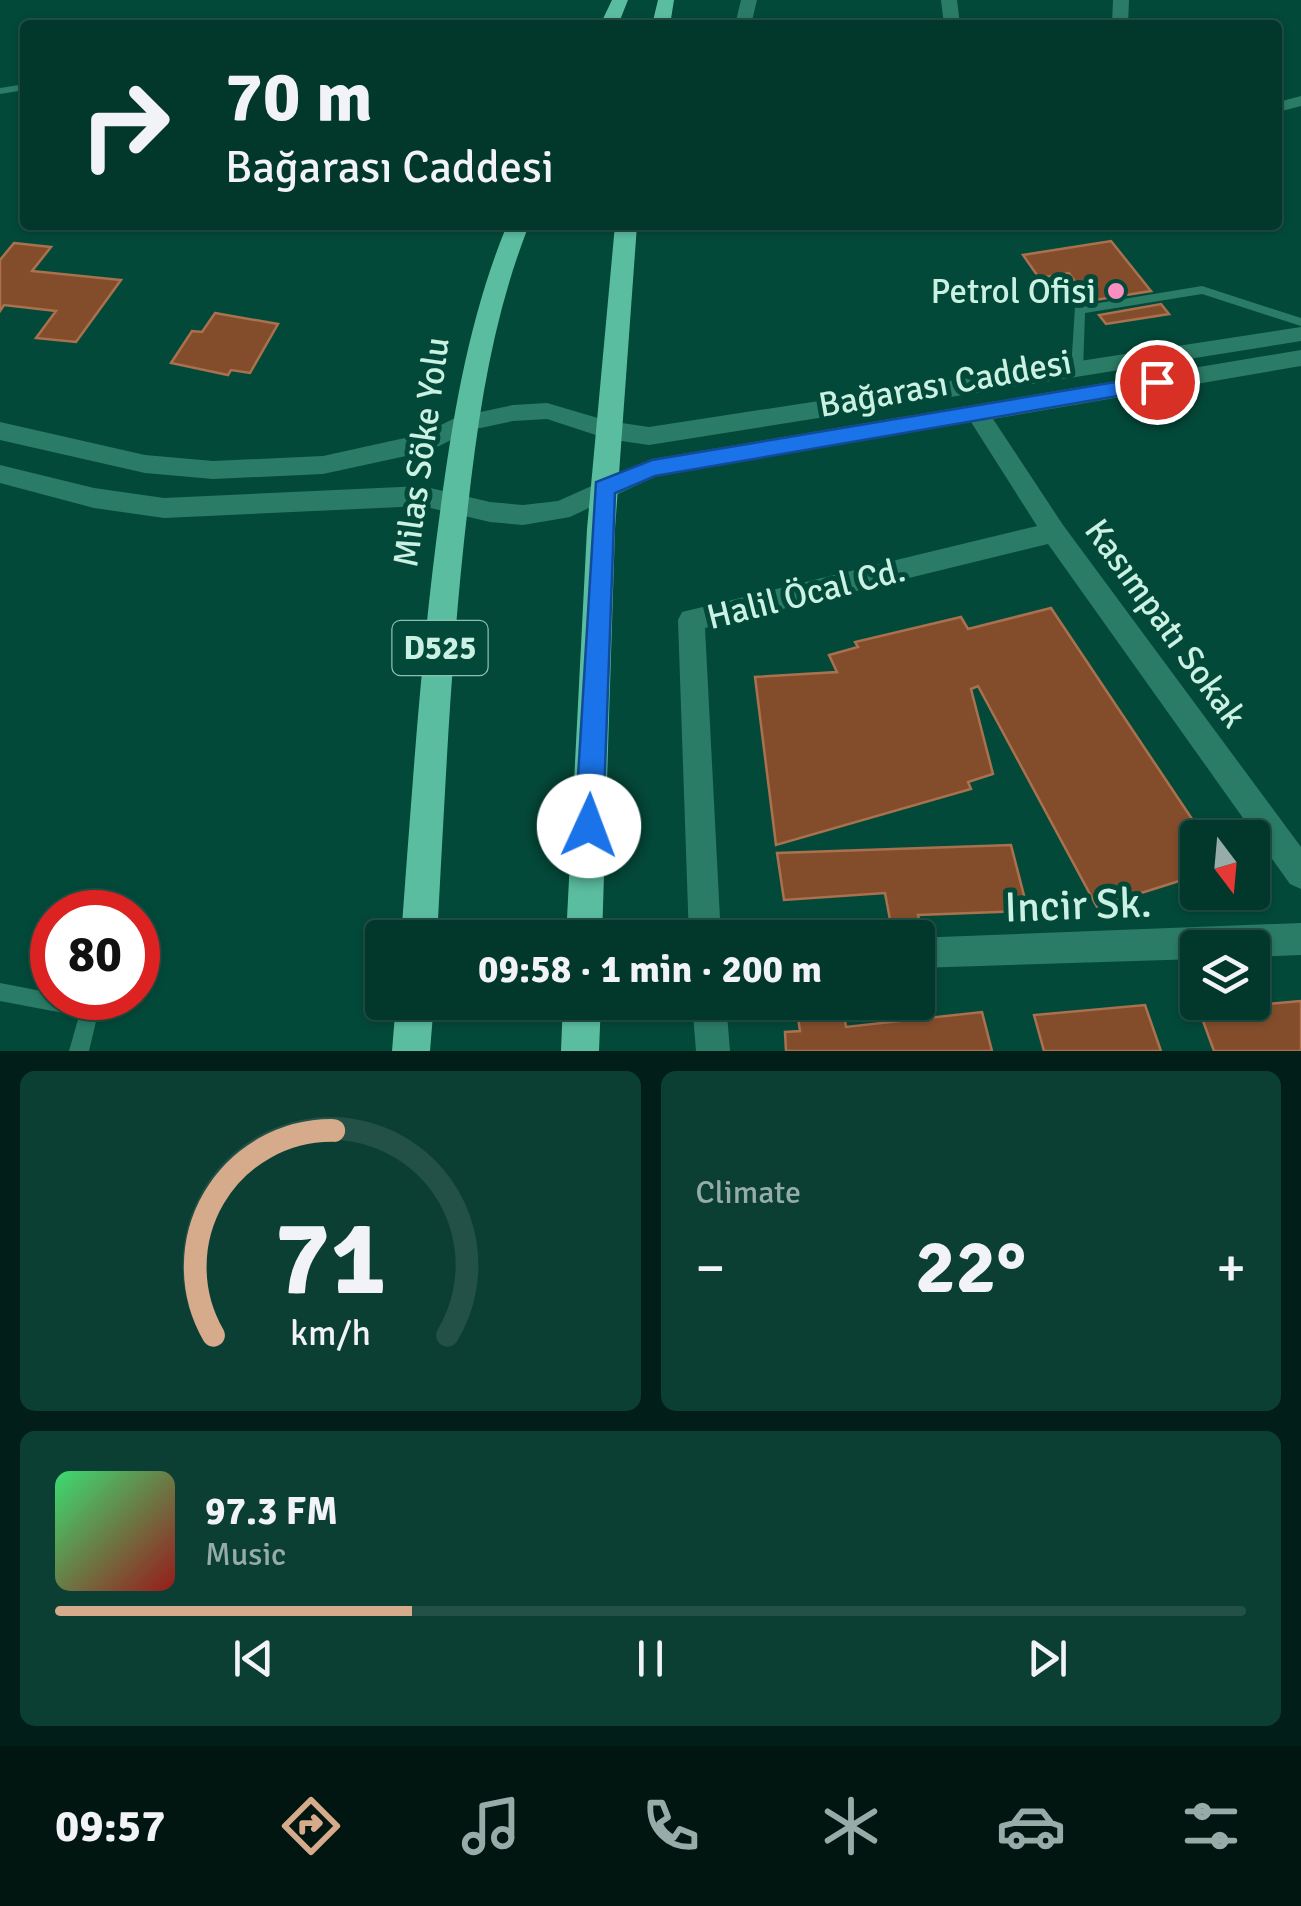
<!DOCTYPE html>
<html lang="en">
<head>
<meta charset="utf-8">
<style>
  body { margin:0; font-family:Signika,sans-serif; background:#0c3f33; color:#f1f3f6; height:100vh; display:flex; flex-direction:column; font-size:38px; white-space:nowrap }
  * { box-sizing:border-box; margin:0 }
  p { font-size:32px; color:#96aca9 }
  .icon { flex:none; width:55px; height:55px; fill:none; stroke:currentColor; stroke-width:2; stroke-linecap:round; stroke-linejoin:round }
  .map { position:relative; height:1051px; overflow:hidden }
  .side { display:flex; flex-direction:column; gap:20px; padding:20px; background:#011e18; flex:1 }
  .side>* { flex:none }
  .guide { position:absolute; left:20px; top:20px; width:1262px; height:210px; border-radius:10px; box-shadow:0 2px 8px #0004,0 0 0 2px #235147; background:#02372b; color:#f1f3f6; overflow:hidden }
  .needle { width:65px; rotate:164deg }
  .tools { position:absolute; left:1180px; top:820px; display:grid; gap:20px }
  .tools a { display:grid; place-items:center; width:90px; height:90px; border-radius:10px; background:#02372b; box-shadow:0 2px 8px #0004,0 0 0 2px #235147; font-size:50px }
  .speed { position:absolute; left:30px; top:890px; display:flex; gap:20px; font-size:50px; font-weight:700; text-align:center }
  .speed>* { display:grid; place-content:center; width:130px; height:130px; border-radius:50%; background:#02372b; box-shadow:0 2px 8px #0004,0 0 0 2px #235147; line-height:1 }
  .speed .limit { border:15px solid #d22; background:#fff; color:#111 }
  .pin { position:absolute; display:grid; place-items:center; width:85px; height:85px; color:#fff; margin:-42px; border:5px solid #fff; border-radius:50%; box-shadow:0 2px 10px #0007 }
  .me { position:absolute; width:110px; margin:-55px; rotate:2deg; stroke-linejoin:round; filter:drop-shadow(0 0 8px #0008) }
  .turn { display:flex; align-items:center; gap:35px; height:210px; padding:0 40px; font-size:45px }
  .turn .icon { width:130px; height:130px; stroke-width:2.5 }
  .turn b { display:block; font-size:70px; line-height:85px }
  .big { font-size:75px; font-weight:700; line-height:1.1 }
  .side .tile { flex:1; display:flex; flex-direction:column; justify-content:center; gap:15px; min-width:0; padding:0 35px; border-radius:15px; background:#0c3f33 }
  .side .dial { align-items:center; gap:0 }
  .dial svg { height:260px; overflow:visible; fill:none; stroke:#235147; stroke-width:7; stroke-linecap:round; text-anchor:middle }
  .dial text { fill:#f1f3f6; stroke:none }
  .song { display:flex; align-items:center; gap:30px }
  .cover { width:120px; height:120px; border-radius:15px; background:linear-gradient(135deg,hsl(140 70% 55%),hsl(0 70% 35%)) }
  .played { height:10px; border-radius:5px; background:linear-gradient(90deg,#d6ab8b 30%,#235147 30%) }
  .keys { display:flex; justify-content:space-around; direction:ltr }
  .heat { display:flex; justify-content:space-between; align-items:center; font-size:55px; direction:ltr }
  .side .tiles { flex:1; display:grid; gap:20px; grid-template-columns:1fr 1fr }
  .tile:last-child { grid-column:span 2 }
  .trip { position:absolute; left:365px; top:920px; width:570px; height:100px; border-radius:10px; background:#02372b; box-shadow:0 2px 8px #0004,0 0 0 2px #235147; font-weight:700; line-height:100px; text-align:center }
  .tab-bar { display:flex; height:160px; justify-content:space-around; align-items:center; background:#011611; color:#96aca9 }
  .tab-bar .icon { width:70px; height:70px }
  .tab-bar .selected { color:#d6ab8b }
  .tab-bar b { font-size:45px; color:#f1f3f6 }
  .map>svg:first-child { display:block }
</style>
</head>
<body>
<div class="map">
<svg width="1301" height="1051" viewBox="0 0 1301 1051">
  <rect width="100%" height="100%" fill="#034939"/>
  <path fill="#834d2c" stroke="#aa714f" stroke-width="2.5" d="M1111,241L1151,291L1089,301L1069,273L1039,278L1023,255Z
    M14,243L51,247L32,271L121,280L76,342L36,338L56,311L4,305L0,311V260Z
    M1161,304L1169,314L1106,324L1099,315Z
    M215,313L278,324L250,373L231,370L228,375L171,363L192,331L202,332Z
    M1051,608L1198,828V875L1097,907L978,686L971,689L993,774L968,782L971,789L776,845L755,677L837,672L829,655L858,647L855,642L961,617L968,629Z
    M1011,845L1028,911L918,915L920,924L891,925L885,893L784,900L777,853Z
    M1301,1001V1051H1214L1199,1010Z
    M1145,1005L1161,1051H1044L1034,1015Z
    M982,1012L992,1051H786L785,1032L800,1031L798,1018L844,1014L846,1027Z"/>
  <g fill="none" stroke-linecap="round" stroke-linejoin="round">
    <path fill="#2b7c66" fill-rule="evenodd" d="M25,84V90L0,94V88Z
      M1202,286L1301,318V326L1202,294L1085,313L1083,370L1081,373H1073L1071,370L1075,307Z
      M0,983L52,993V998H79L97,1002L99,1009L89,1051H69L79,1016L0,1001Z"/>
    <path fill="#2b7c66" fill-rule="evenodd" d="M741,0H757L751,25H735Z
      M941,0H957L960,25H944Z
      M1113,0H1129L1128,25H1112Z
      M1301,96V106L1278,112V102Z
      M1301,923V955L1252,957V948H1198V959L918,968V938H913Z"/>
    <path fill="#2b7c66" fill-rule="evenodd" d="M1301,327V341L649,445L608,439L547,419L513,421L471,430L429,451L323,474L213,479L145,473L0,440V422L145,455L213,461L323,456L423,434L457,417L513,405L547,403L608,421L649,427Z
      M1301,350V366L993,419L1063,525L1301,847V889L1290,884L1048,544L705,628L721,938H689L678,620L682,612L1037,526L971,422L656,476L570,517L523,525L490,522L422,506L164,518L94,508L0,483V465L94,488L164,498L422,486L490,502L523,505L558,501L652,459Z
      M692,1002H726L730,1051H696Z"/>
    <path fill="#5bbda0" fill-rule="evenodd" d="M612,0H628L618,25H600Z
      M658,0H674L670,25H652Z
      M507,225H529C493,316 479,410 468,506C451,649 445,794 437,938H401C412,793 421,649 441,505C454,409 470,315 507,225Z
      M615,225H637L615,529L602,938H566L587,529Z
      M396,1002H434L430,1051H392Z
      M563,1002H601L599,1051H561Z"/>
  </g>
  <path fill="#1a73e8" stroke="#114b97" stroke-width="2.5" d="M1157,375L1167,382L1164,388L655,476L615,493L603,826L599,836L589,840L579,836L575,826L596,482L652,460Z"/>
  <circle fill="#fc8fc2" stroke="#034939" stroke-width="4" cx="1116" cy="291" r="10"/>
  <g text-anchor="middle" stroke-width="10" stroke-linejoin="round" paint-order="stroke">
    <rect fill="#034939" stroke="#8fbfb0" stroke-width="2.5" x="392.5" y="621" width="95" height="54" rx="8"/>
    <g font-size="32" font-weight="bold" fill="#cbf1e3">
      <text x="440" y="659">D525</text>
    </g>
    <g font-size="35" fill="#cbf1e3" stroke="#034939" text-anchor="end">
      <text x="1096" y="303">Petrol Ofisi</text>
    </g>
    <g font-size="35" fill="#cbf1e3" stroke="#034939">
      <text transform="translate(945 383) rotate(-10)" y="12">Bağarası Caddesi</text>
      <text transform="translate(421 452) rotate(-82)" y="12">Milas Söke Yolu</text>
      <text transform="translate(806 593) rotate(-14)" y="12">Halil Öcal Cd.</text>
      <text transform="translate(1166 623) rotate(54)" y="12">Kasımpatı Sokak</text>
    </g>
    <g font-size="42" fill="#cbf1e3" stroke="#034939">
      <text transform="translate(1078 904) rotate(-2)" y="15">Incir Sk.</text>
    </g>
  </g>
</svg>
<div class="tools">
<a><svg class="needle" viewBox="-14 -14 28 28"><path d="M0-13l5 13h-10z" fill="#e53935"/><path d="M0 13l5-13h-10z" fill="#96aca9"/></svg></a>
<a><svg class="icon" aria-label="layers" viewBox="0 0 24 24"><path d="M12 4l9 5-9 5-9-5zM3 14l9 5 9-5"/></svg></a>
</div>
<div class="speed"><div class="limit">80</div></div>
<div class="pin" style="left:1157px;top:382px;background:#d93025"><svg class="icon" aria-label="arrive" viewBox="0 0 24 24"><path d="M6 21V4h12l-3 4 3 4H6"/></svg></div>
<svg class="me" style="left:589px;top:826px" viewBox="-20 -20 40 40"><circle r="19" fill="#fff"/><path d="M0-13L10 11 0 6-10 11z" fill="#1a73e8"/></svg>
<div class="trip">09:58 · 1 min · 200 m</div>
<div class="guide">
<div class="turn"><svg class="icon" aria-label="right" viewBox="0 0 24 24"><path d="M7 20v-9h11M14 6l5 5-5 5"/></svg><div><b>70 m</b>Bağarası Caddesi</div></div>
</div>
</div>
<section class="side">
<div class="tiles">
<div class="tile dial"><svg viewBox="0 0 100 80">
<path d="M14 69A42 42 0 1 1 86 69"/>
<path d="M14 69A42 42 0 0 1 51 6" stroke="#d6ab8b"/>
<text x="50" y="56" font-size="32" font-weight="700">71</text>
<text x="50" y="72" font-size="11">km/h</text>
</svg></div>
<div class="tile"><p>Climate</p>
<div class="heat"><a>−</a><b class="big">22°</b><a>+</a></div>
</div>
<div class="tile">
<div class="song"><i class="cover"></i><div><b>97.3 FM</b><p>Music</p></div></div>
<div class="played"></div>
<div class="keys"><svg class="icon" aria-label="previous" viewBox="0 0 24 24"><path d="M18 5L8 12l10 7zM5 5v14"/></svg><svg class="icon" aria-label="pause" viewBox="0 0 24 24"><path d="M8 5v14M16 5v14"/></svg><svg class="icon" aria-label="next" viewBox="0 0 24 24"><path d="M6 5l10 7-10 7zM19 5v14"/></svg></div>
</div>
</div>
</section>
<nav class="tab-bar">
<b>09:57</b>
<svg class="icon selected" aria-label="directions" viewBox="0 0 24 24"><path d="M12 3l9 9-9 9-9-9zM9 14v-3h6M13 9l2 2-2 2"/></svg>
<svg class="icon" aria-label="music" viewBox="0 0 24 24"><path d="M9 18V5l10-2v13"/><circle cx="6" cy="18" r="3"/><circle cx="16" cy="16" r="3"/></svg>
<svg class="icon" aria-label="phone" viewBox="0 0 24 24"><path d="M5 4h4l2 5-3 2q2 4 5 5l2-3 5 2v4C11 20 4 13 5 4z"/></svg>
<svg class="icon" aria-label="climate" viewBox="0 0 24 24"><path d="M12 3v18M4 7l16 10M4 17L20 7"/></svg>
<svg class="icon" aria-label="car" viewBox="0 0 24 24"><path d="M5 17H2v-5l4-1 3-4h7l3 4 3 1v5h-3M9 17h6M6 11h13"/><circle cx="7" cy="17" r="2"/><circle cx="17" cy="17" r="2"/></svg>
<svg class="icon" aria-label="filters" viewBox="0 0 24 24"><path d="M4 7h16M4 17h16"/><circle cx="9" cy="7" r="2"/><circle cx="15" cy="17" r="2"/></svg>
</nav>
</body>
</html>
